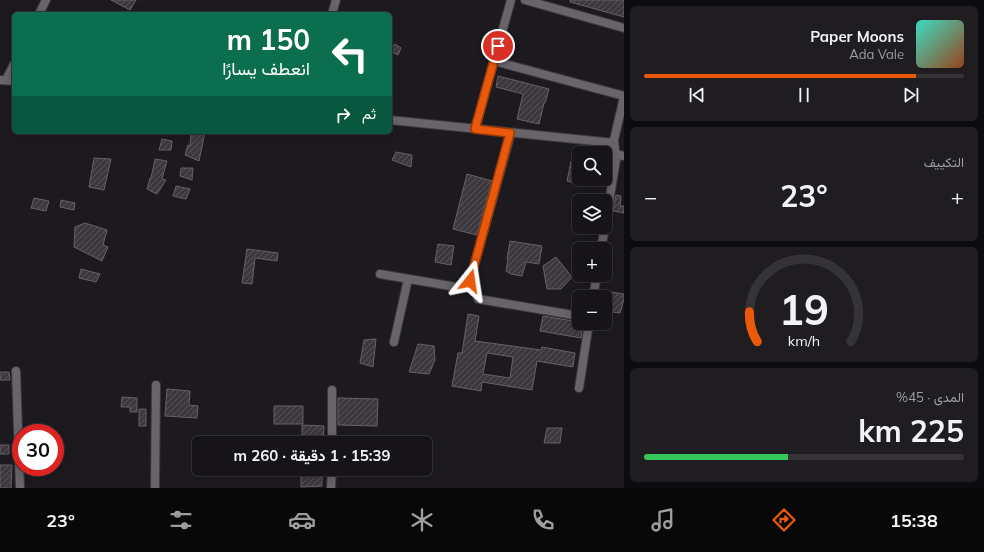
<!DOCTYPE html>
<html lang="ar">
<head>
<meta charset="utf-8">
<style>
  body { margin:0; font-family:Mulish,Vazirmatn,sans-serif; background:#1f1d20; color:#f1f3f6; direction:rtl; height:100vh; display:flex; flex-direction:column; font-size:15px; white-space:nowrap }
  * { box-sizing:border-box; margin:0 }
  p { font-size:13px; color:#9e9ea1 }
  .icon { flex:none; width:22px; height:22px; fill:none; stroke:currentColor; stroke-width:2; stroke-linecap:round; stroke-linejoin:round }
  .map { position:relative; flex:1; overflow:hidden; direction:ltr }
  .drawer { display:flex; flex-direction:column; gap:6px; padding:6px; background:#0c0b0d; width:360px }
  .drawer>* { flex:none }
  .guide { position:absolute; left:12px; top:12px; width:380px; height:122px; border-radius:6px; box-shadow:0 2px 10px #0003,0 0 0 1px #353336; direction:rtl; background:#0b6e4f; color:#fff; overflow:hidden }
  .tools { position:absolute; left:572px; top:146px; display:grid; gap:8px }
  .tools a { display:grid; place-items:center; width:40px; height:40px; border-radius:6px; background:#161417; box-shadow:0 2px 10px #0003,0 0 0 1px #353336; font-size:20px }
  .speed { position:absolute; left:12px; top:424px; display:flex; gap:8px; font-size:20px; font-weight:700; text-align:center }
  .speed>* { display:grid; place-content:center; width:52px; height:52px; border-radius:50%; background:#161417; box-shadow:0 2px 10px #0003,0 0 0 1px #353336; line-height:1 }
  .speed .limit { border:6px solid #d22; background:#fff; color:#111 }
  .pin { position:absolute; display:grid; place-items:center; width:34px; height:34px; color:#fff; margin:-17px; border:2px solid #fff; border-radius:50%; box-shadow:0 1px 4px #0007 }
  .me { position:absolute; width:44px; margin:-22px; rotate:15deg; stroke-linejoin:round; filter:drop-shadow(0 0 3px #0008) }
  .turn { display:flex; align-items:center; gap:14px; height:84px; padding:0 16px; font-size:18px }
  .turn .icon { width:52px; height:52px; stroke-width:2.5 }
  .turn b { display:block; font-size:28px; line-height:34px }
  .then { display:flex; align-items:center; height:38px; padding:0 16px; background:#0003; gap:8px; font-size:15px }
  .big { font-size:30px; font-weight:700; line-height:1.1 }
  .drawer .tile { flex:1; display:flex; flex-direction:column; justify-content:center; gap:6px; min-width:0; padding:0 14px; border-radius:6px; background:#1f1d20 }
  .drawer .dial { align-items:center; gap:0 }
  .dial svg { height:104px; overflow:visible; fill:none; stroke:#353336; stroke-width:7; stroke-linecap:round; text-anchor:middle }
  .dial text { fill:#f1f3f6; stroke:none }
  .song { display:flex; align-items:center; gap:12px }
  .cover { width:48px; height:48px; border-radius:6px; background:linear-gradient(135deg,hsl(170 70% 55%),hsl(20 70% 35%)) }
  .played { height:4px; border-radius:2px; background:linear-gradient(90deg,#ea580c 85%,#353336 85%) }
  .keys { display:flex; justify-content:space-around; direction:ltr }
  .heat { display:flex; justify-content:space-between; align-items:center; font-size:22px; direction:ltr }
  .charge { height:6px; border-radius:3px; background:linear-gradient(90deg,#34c759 45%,#353336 0) }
  .trip { position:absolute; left:192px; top:436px; width:240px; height:40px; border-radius:6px; background:#161417; box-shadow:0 2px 10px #0003,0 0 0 1px #353336; font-weight:700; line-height:40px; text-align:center; direction:rtl }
  .menu { display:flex; height:64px; justify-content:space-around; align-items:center; background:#090809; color:#9e9ea1 }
  .menu .icon { width:28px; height:28px }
  .menu .current { color:#ea580c }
  .menu b { font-size:18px; color:#f1f3f6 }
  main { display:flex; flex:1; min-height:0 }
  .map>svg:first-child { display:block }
</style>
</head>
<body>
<main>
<section class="drawer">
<div class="tile">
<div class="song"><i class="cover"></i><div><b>Paper Moons</b><p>Ada Vale</p></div></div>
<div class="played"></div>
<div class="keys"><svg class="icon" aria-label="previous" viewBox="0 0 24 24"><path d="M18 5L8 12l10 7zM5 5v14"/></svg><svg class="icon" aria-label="pause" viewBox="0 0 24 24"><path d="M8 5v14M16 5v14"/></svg><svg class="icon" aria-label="next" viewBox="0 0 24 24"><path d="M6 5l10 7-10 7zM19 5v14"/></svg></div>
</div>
<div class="tile"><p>التكييف</p>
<div class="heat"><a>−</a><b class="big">23°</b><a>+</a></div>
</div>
<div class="tile dial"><svg viewBox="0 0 100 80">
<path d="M14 69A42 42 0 1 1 86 69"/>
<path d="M14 69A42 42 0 0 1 8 46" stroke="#ea580c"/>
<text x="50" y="56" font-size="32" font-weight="700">19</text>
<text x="50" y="72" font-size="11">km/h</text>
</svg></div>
<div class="tile"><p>المدى · 45%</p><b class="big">225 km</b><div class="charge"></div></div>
</section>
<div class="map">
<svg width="624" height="488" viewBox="0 0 624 488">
  <defs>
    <pattern id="building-hatch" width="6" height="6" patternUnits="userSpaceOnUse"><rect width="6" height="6" fill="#3c383e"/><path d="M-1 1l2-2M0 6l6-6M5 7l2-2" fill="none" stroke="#58555a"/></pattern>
  </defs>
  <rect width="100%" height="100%" fill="#1d1a1f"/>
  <path fill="url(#building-hatch)" stroke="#656167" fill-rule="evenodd" d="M111,0H136L130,10Z
    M570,0H624V17L570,2Z
    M395,44L401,48L398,55L390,51V50Z
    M498,76L549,89L545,103H544L539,124L517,119L523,94L496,87Z
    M191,132H205L199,161L185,155L188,145L190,146Z
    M162,139L172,141L171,150H159Z
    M396,152L412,155L411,167L392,160Z
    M94,158L111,159L104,190L89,187Z
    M155,159L167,161L162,179L166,180L157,194L147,189L150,178H151Z
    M571,161L579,162V179H587L586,186L578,185V184L567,181Z
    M181,168H193L192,180L180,176Z
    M467,174L492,181L477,235L453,229Z
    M176,186L190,189L186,199L173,196Z
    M616,195L621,196L620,205V206H624V213L613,211Z
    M34,198L49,201L46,211L31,208Z
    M61,200L75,203L74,210L60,207Z
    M85,223L107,230L103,245L108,247L102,261L74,247L75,227Z
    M510,241L542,246L539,264L526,262L522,276L511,274L506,271L508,259H507Z
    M438,244L454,246L451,265L435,262Z
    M247,249L278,253L277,261L255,258L252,284L242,283Z
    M556,257L572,277L561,289H547L543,266Z
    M81,269L100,274L96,282L79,278Z
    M611,292L624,294V299L620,313L605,311Z
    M468,314L479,316L475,341L541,350L542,347L575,353L573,367L537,361L532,390L482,382L481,391L452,386L458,353H462ZM487,353L513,357L510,378L483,374Z
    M543,316L579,322V323H583L581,338L540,331Z
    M376,339L373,367L360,363L364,340Z
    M418,344L434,346L435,360L429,374L409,372Z
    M0,372H9L10,380H0Z
    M167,389L190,391L189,405L198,406L197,418L165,416Z
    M122,397L137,398V412H130V407H121Z
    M338,398L378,399L377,426L338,425Z
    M274,406H303V424H274Z
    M139,409H146V426H139Z
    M302,425L324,426L323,443H302Z
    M547,428H562L560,443H544Z
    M0,445H9V454H0Z
    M0,465H12L11,488H0Z
    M301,469H322V486L301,487Z"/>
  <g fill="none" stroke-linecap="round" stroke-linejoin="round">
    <g stroke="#3a383c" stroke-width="10">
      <path id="minor" d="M525,0L624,28
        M39,14L46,0
        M332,14L336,0
        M494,61L624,96
        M0,80L14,81
        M6,80L14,64
        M390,120L614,143
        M475,129L511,0
        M616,154L624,156
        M605,226L616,160L614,140L624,97
        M601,249L605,227
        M380,274L462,288H465L469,284L511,133
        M593,297L597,275
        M478,299L579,316
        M394,342L408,279
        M16,371L20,488
        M579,388L589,323
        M332,443V390
        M155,488L156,385
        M331,488L332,469"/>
    </g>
    <use href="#minor" stroke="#68646a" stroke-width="8"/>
  </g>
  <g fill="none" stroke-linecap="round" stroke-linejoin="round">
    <g stroke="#983908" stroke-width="10">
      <path id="route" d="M470,281L510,133L475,129L498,46"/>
    </g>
    <use href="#route" stroke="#ea580c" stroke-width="7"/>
  </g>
</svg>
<div class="tools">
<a><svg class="icon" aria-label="search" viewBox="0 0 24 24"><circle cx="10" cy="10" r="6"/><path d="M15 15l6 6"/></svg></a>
<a><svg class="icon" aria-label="layers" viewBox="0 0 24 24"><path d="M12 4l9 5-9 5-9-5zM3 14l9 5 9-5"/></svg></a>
<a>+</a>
<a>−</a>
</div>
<div class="speed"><div class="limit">30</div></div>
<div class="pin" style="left:498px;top:46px;background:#d93025"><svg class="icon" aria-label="arrive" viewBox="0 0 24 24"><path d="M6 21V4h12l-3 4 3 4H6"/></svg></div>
<svg class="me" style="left:470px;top:281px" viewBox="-20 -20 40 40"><path d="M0-17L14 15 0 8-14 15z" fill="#ea580c" stroke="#fff" stroke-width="4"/></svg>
<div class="trip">15:39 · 1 دقيقة · 260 m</div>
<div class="guide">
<div class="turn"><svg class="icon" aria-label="left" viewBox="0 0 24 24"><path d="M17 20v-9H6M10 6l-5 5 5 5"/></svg><div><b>150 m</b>انعطف يسارًا</div></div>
<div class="then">ثم<svg class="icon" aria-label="right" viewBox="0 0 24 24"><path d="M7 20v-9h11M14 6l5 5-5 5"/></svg></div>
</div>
</div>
</main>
<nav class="menu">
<b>15:38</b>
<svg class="icon current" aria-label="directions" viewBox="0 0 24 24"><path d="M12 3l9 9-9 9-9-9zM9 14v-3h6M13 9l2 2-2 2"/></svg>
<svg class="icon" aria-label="music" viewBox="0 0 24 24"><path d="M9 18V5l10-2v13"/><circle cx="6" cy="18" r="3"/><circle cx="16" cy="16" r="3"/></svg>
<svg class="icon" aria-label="phone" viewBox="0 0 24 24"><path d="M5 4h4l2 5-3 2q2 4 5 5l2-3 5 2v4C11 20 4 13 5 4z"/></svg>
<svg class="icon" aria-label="climate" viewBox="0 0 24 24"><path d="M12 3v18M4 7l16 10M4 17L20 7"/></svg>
<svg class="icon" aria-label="car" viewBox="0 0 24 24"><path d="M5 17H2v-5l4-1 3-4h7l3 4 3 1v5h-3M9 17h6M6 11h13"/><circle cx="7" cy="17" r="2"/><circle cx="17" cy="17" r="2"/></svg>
<svg class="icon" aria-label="filters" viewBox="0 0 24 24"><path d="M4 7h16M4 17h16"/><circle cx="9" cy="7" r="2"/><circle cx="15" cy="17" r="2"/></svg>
<b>23°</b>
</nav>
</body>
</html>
